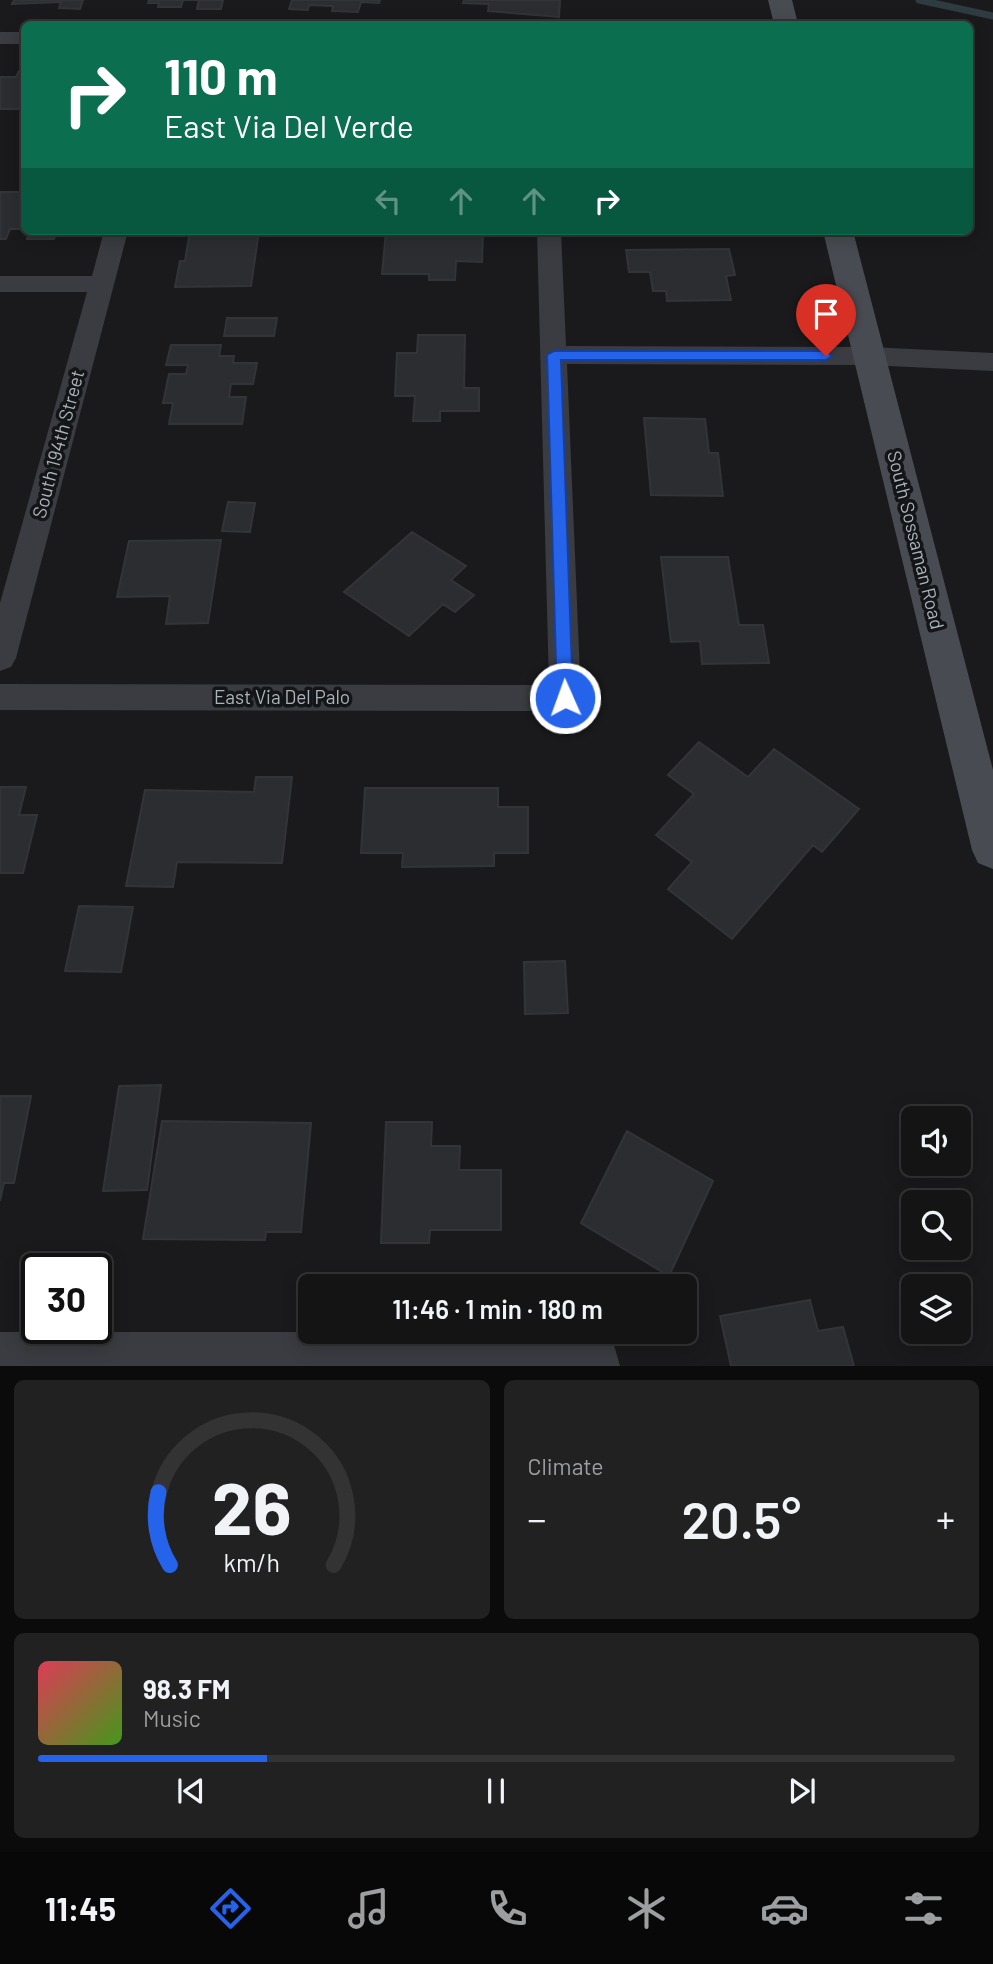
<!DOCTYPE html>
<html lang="en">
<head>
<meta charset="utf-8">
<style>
  body { margin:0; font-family:Barlow,sans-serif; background:#212122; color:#f1f3f6; height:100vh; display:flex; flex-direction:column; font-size:26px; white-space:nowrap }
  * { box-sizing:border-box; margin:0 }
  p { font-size:23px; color:#9d9ea0 }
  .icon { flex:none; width:38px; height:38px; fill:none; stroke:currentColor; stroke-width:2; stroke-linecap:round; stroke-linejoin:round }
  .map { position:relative; height:1366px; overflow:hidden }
  .sheet { display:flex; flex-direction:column; gap:14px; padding:14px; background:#0b0b0c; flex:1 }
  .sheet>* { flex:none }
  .top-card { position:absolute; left:21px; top:21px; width:952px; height:214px; border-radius:10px; box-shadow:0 4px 18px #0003,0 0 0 2px #333334; background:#0b6e4f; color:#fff; overflow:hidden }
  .tools { position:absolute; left:901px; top:1106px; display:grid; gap:14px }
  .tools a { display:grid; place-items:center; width:70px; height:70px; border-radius:10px; background:#141415; box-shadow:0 4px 18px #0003,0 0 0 2px #333334; font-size:35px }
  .speed { position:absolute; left:21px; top:1253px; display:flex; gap:14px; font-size:35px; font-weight:700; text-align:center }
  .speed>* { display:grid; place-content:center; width:91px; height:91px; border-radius:50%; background:#141415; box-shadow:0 4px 18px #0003,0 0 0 2px #333334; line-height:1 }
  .speed .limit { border:4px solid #111; border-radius:10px; background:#fff; color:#111 }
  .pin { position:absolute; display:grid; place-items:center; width:60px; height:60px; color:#fff; margin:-72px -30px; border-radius:50% 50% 50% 0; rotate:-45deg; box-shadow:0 0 7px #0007 }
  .pin .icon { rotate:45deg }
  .me { position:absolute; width:77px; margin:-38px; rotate:358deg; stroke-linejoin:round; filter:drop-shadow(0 0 5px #0008) }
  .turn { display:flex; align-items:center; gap:24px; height:147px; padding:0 28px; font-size:32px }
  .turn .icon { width:91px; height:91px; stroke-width:2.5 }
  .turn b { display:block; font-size:49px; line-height:60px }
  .lanes { display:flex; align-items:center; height:66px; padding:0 28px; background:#0003; justify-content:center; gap:35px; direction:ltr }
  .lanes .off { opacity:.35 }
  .big { font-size:52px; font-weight:600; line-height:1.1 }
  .sheet .card { flex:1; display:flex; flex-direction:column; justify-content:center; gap:10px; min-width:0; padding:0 24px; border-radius:10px; background:#212122 }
  .sheet .dial { align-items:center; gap:0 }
  .dial svg { height:182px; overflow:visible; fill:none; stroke:#333334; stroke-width:7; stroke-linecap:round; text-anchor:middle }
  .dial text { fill:#f1f3f6; stroke:none }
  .song { display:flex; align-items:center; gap:21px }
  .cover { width:84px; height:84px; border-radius:10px; background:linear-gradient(135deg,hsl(350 70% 55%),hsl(100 70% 35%)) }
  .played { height:7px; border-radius:4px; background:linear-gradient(90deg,#2563eb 25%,#333334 25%) }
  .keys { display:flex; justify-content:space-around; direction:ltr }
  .heat { display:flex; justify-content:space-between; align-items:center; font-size:38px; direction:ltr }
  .sheet .tiles { flex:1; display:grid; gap:14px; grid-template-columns:1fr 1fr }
  .card:last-child { grid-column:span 2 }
  .trip { position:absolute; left:298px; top:1274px; width:399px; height:70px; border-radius:10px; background:#141415; box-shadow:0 4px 18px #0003,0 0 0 2px #333334; font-weight:600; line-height:70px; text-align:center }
  .tabs { display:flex; height:112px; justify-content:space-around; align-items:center; background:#080808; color:#9d9ea0 }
  .tabs .icon { width:49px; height:49px }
  .tabs .current { color:#2563eb }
  .tabs b { font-size:32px; color:#f1f3f6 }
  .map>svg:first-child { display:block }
</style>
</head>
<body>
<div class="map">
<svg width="993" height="1366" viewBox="0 0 993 1366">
  <rect width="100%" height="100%" fill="#1a1a1c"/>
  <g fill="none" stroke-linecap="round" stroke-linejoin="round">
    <path stroke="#2e3b41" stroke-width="7" d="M919,0L993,16"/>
  </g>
  <path fill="#2c2d30" stroke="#333438" stroke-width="2" d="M14,0H83L80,9L59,8L61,2L12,4Z
    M149,0H223L221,9H197L199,0H183L181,7H158L159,3H148Z
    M292,0H380L379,3L361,2L358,12L332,11L333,6L309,5L308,10L289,9Z
    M464,0H560L559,17L488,11L489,4L463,3Z
    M19,71H24V109H0V77H16Z
    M0,192H24V229H10L6,239H0Z
    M30,231H57L54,239H27Z
    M190,231H259L251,286L175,287L180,261H185Z
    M386,231H483L482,262L456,261L455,280H429V274H382Z
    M729,249L735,275L726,276L731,300L667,301L666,291H653L650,272H629L626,250Z
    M227,318H277L274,336H224Z
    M418,335H465L464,388H479V411H440V421H413L415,396H395L397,353H417Z
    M171,345H221L219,356H234L233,363H257L253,384H231L229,397H246L242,424H169L173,403H163L169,374H186L188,365H166Z
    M644,418L705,419L709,453H718L723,496L651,495Z
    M228,502L255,503L250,532L222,531Z
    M412,532L466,566L451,580L474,595L455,612L443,604L409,636L344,592Z
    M221,540L208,623L166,624L170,596L117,597L129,541Z
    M661,557H728L739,625H763L769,663L702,664L700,641L671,642Z
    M699,742L748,777L774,749L859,809L822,852L813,845L732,939L668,889L692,862L656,835L694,794L668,775Z
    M256,777H292L282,863L177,862L173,887L126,886L145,790L254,792Z
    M0,787H26L19,815H37L23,873H0Z
    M365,788H498V807H528V853H494V866L402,867L403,853H361Z
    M79,906L133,907L121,972L65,971Z
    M565,961L568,1013L525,1014L524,962Z
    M161,1085L147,1190L103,1191L119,1086Z
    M0,1096H31L14,1183H4L0,1201Z
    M162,1121L311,1123L301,1232H266L265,1240L143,1239Z
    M386,1122H432L431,1146H460L459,1170H501V1230H430L429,1243H381Z
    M627,1131L713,1181L669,1276L581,1223Z
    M810,1300L818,1331L843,1327L854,1366H731L720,1316Z"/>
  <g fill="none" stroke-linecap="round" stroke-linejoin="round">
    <path fill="#3a3c41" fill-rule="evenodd" d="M0,32H24V44H0Z
      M104,231H128L16,658L11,667L0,671V603L87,292H0V276H92Z
      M537,231H561L566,346L869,347L993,353V371L869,365L567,364L581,698L576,707L565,711L0,710V684L549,685Z
      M0,1332H598L612,1338L620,1366H0Z"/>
    <path fill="#484c52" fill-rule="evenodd" d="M768,0H792L798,24H774Z
      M823,231H853L993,770V869L978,863L972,850Z"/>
  </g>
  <path fill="#2563eb" stroke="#184099" stroke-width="2" d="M554,351H826L832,356L826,360H561L573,698L565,705L557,698L547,355Z"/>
  <g text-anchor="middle" stroke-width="7" stroke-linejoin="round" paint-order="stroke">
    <g font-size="19" fill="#abb3bc" stroke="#141517">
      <text transform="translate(58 444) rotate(-75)" y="7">South 194th Street</text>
      <text transform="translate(916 540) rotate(76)" y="7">South Sossaman Road</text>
      <text x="282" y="704">East Via Del Palo</text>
    </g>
  </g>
</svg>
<div class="tools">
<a><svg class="icon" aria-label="sound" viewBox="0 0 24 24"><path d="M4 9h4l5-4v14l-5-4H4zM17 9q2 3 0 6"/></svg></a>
<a><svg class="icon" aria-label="search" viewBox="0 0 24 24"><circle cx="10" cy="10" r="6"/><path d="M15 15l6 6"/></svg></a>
<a><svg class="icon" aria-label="layers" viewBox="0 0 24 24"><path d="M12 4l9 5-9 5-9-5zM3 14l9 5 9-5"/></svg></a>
</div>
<div class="speed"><div class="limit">30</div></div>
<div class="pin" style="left:826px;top:356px;background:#d93025"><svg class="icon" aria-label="arrive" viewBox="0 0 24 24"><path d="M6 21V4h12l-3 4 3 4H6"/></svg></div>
<svg class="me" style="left:565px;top:698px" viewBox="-20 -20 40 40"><circle r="17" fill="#2563eb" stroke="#fff" stroke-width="3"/><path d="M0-11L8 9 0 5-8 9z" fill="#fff"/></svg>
<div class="trip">11:46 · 1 min · 180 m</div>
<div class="top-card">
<div class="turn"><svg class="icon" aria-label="right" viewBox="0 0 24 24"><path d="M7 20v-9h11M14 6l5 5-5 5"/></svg><div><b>110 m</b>East Via Del Verde</div></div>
<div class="lanes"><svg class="icon off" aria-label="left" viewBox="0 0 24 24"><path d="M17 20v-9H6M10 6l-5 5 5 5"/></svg><svg class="icon off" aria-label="ahead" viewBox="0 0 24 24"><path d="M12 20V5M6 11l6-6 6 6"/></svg><svg class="icon off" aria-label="ahead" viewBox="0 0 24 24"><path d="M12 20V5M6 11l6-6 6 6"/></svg><svg class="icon" aria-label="right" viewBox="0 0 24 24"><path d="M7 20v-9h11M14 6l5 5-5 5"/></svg></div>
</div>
</div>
<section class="sheet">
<div class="tiles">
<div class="card dial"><svg viewBox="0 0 100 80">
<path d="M14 69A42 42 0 1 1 86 69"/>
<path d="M14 69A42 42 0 0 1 9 37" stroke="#2563eb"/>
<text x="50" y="56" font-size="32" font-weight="700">26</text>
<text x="50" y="72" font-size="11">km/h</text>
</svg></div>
<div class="card"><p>Climate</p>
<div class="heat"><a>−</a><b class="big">20.5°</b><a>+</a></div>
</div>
<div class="card">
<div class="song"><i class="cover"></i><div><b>98.3 FM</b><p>Music</p></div></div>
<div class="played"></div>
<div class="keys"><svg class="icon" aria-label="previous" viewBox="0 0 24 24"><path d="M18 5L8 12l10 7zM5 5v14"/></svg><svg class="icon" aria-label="pause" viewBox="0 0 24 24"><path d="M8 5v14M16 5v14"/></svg><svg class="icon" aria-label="next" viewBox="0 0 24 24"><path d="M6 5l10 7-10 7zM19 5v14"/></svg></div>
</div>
</div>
</section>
<nav class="tabs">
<b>11:45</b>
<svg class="icon current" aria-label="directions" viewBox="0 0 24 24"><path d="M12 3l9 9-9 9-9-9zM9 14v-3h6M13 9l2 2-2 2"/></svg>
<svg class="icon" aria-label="music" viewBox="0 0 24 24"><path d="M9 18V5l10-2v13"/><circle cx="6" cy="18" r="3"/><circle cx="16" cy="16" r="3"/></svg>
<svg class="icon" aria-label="phone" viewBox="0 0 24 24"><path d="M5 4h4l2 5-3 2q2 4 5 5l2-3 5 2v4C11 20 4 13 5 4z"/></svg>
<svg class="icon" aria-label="climate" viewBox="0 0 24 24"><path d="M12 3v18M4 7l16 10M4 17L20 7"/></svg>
<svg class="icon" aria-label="car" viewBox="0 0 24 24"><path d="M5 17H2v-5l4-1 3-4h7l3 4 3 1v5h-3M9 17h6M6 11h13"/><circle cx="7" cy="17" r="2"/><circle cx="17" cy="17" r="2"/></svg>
<svg class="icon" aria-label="filters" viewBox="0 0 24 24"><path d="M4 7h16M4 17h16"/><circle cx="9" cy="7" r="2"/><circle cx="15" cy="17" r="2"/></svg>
</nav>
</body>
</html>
